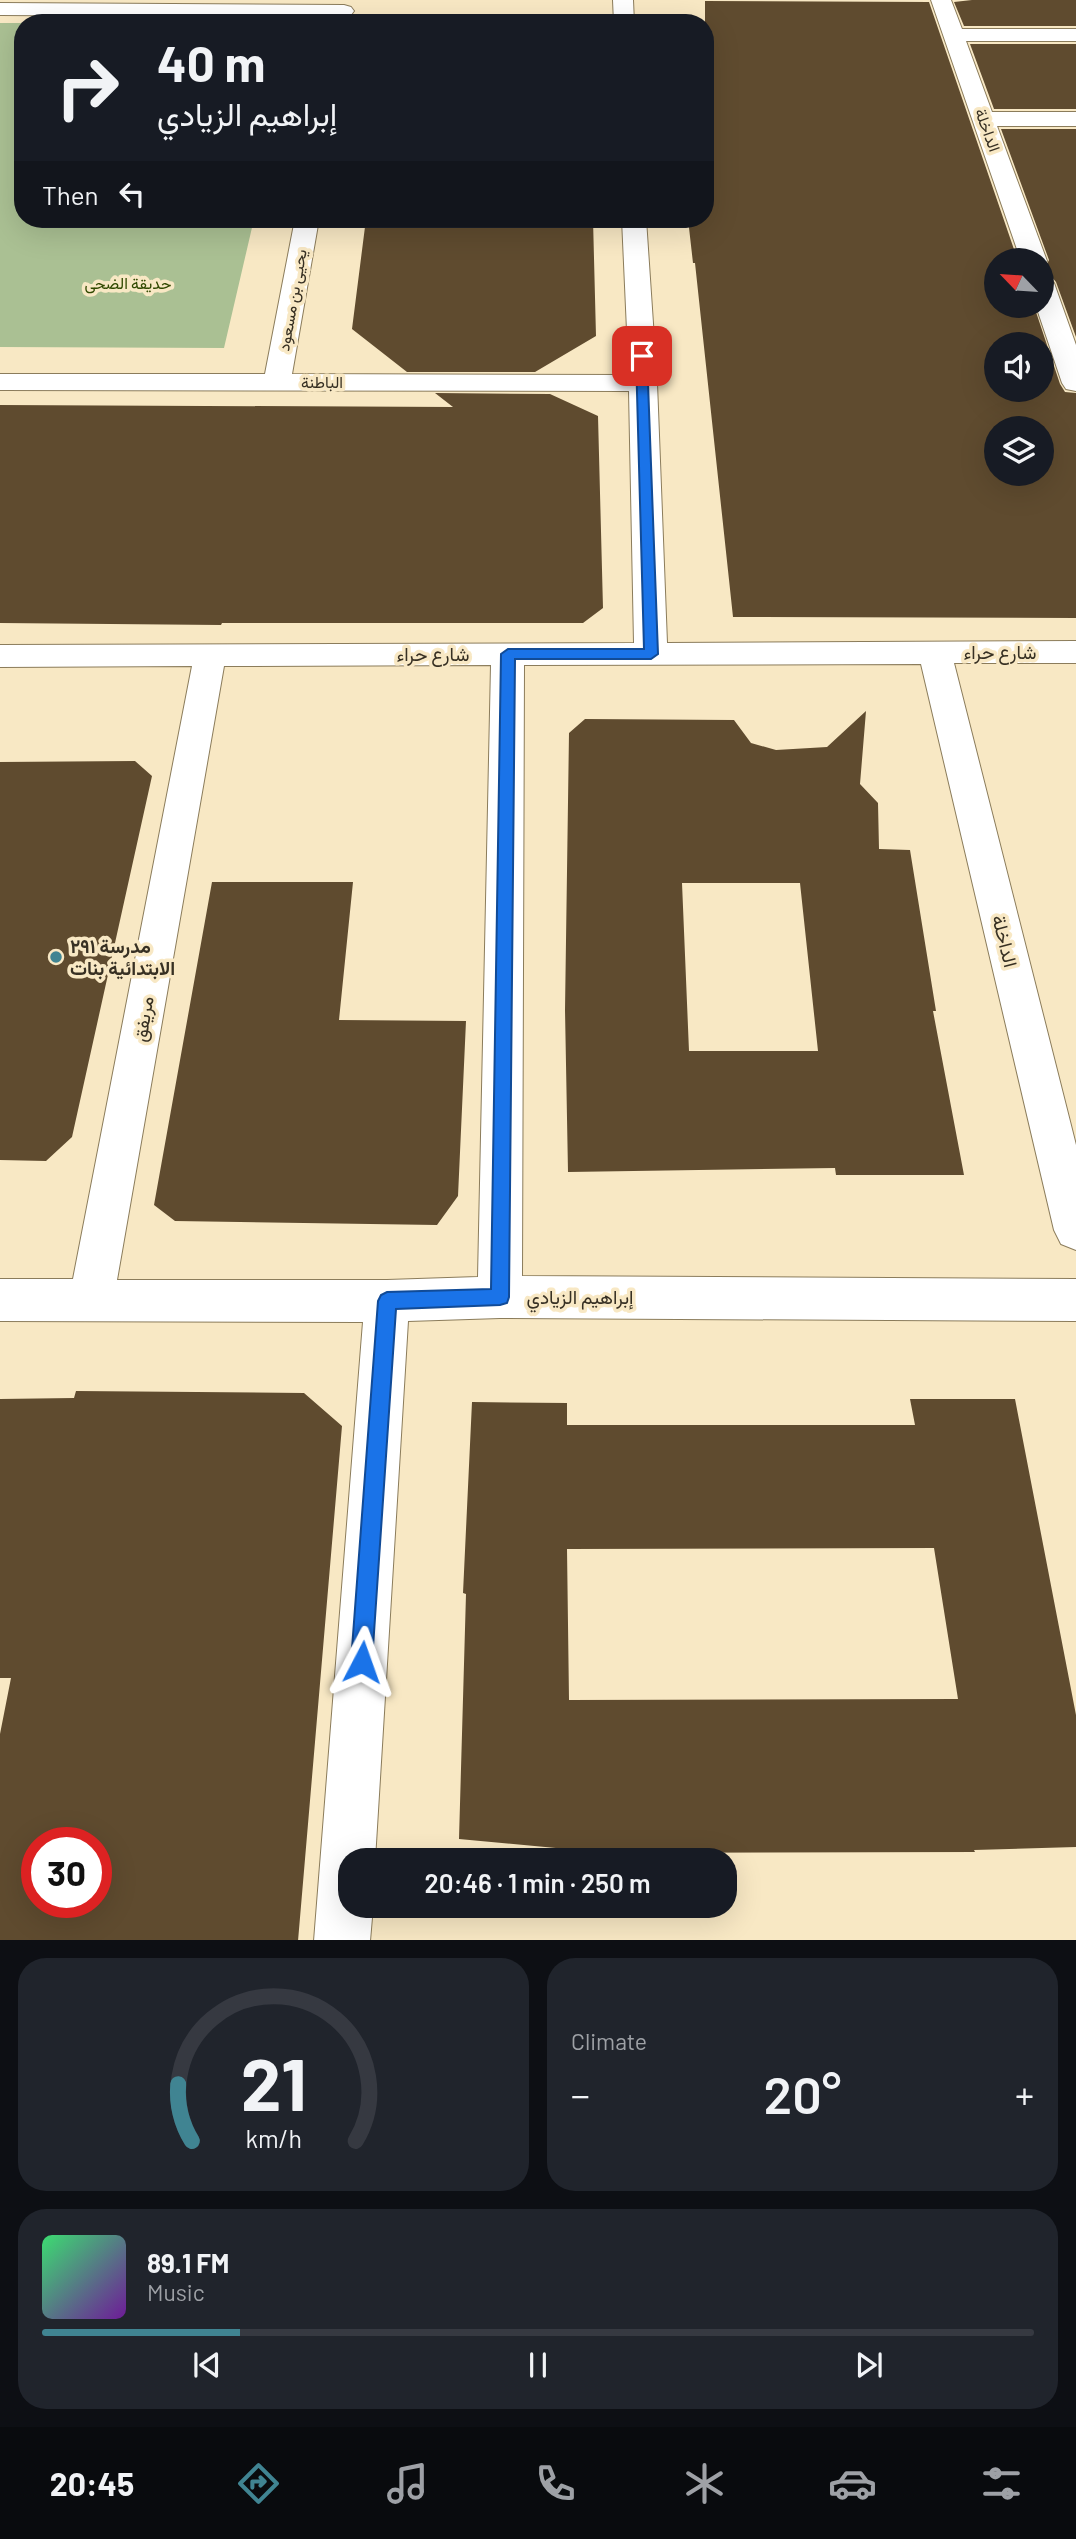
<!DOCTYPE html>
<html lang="en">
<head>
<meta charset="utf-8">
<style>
  body { margin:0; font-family:Barlow,Vazirmatn,sans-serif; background:#20242c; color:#f1f3f6; height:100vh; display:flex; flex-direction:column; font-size:26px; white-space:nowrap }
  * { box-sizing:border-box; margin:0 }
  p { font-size:23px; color:#9ea1a6 }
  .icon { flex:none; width:38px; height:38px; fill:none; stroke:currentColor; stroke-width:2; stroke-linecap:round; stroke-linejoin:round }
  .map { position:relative; height:1940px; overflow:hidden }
  .side { display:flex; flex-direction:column; gap:18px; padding:18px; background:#0d0f14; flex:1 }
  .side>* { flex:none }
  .top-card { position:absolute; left:14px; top:14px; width:700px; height:214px; border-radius:28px; box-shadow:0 7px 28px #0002; background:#171b24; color:#f1f3f6; overflow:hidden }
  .needle { width:46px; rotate:295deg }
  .buttons { position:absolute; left:984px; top:248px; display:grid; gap:14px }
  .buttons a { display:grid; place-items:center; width:70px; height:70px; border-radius:50%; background:#171b24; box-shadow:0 7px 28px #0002; font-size:35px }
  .speed { position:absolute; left:21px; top:1827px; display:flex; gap:14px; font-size:35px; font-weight:700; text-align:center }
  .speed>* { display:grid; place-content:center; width:91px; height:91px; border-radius:50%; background:#171b24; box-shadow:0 7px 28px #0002; line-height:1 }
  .speed .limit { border:10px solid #d22; background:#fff; color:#111 }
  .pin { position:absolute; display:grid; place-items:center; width:60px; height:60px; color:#fff; margin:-30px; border-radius:14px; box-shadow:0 4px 10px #0006 }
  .me { position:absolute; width:77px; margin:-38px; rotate:4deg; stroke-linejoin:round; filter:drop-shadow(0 0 5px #0008) }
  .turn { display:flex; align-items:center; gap:24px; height:147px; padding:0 28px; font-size:32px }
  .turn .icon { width:91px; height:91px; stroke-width:2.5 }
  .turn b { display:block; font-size:49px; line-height:60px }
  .then { display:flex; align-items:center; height:66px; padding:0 28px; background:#0003; gap:14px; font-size:26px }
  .big { font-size:52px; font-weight:600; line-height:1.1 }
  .side .widget { flex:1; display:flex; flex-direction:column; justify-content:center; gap:10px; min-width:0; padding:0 24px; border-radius:28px; background:#20242c }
  .side .dial { align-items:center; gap:0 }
  .dial svg { height:182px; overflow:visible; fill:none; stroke:#363941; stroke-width:7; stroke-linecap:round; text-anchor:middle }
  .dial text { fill:#f1f3f6; stroke:none }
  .song { display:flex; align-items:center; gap:21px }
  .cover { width:84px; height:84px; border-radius:10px; background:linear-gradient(135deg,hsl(140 70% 55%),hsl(280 70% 35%)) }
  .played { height:7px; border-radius:4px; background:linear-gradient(90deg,#408492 20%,#363941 20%) }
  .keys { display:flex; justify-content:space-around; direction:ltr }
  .heat { display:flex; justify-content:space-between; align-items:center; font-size:38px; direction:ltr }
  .side .tiles { flex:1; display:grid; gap:18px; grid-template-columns:1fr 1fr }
  .widget:last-child { grid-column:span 2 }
  .trip { position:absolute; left:338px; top:1848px; width:399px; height:70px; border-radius:28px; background:#171b24; box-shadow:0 7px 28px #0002; font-weight:600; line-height:70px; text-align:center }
  .tab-bar { display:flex; height:112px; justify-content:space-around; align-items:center; background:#090b0e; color:#9ea1a6 }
  .tab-bar .icon { width:49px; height:49px }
  .tab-bar .current { color:#408492 }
  .tab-bar b { font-size:32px; color:#f1f3f6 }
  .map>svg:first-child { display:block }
</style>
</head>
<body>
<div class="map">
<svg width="1076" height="1941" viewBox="0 0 1076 1941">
  <rect width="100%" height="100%" fill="#f8e8c4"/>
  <path fill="#aac093" d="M0,23H23V219H254L224,348L0,347Z"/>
  <path fill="#5f4b2f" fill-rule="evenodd" d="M972,0H1076V26H964L954,2Z
    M705,1L929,2L1018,261H996V306H1034L1060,384L1065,392L1076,393V618L733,617L695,263H693L688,219H705ZM996,345H1041V390H996ZM996,429H1041V474H996Z
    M970,44H1076V109H994Z
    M1001,129H1076V337L1056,282L1051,276L1041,273V268H1045L1049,260Z
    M366,219H593L596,336L535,372H407L352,329Z
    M435,393L550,394L598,416L603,608L583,623H222L221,625L0,623V405L453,407Z
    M866,711L860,784L878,803L879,849L910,850L936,1011H933L964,1175H836L835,1168L568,1172L565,1010L569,733L585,719L734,720L751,743L776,750L827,747ZM682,883H800L818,1051H689Z
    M135,761L152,776L72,1137L46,1161L0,1160V762Z
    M212,882H353L339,1020L466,1021L458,1196L437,1225L175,1221L154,1205Z
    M76,1391L304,1393L342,1426L298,1941H0V1734L11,1678H0V1399L74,1398ZM37,1843H96V1902H37Z
    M910,1399H1015L1076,1715V1847L974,1850L975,1852L577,1853V1850L459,1839L466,1594L463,1593L472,1402L567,1403V1425H915ZM934,1548L958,1699L569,1700L567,1549Z"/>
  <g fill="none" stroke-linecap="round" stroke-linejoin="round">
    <g stroke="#8b7c5b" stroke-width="2">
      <path id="street" d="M613,0H633L634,23H614Z
        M931,0H951L962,29H1076V41H966L992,112H1076V126H997L1047,261L1043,266L1041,261H1021Z
        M0,3L344,5L351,7L354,11L351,15L344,17L0,15Z
        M295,219H319L292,374L629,375L622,219H646L657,383L667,643L1076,641V663H954L1076,1145V1250L1061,1244L1054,1230L921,664L524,665L522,1276L1076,1279V1321L500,1318L408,1321L375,1860H350V1906H373L370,1941H314L363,1322L0,1321V1279H73L192,666L0,667V645L634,643L629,391L0,390V374H265ZM491,665L478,1277L387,1280H117L224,666Z
        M1041,275L1050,278L1054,283L1076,345V391L1066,389L1062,383L1036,306H1041Z"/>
    </g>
    <use href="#street" fill="#fff" fill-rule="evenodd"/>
  </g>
  <path fill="#1a73e8" stroke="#114b97" stroke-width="2" d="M642,352L647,356L658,654L651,659H515L509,1297L507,1303L500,1305L396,1309L372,1662L369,1670L362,1673L354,1670L351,1662L378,1301L381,1295L387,1292L491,1289L501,654L508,649H644L636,356Z"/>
  <circle fill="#408492" stroke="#f8e8c4" stroke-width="2.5" cx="56" cy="957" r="7"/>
  <g text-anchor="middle" stroke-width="7" stroke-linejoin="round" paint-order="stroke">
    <g font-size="16" fill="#373023" stroke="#f8e8c4">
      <text transform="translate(988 130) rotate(70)" y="6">الداخلة</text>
      <text transform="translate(292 300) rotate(-80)" y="6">يحيى بن مسعود</text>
      <text x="322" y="388">الباطنة</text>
    </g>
    <g font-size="16" fill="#304900" stroke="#f8e8c4">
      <text x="128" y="289">حديقة الضحى</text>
    </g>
    <g font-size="19" fill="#373023" stroke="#f8e8c4">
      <text x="1000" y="659">شارع حراء</text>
      <text x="433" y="661">شارع حراء</text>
      <text transform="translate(1005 941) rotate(76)" y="7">الداخلة</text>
      <text transform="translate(143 1019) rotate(-80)" y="7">مريفق</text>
      <text x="580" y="1304">إبراهيم الزيادي</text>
    </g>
    <g font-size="19" font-weight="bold" fill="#373023" stroke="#f8e8c4" text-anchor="start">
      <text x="70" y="953">مدرسة ٢٩١<tspan x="70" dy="22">الابتدائية بنات</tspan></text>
    </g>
  </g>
</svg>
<div class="buttons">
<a><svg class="needle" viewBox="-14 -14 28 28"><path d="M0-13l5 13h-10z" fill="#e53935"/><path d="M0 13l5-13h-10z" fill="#9ea1a6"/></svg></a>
<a><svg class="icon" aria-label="sound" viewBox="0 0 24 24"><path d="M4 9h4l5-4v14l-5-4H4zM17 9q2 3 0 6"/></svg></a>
<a><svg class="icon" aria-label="layers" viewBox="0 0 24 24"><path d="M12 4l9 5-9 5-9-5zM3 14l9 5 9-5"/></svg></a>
</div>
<div class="speed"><div class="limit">30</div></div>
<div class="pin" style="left:642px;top:356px;background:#d93025"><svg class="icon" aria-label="arrive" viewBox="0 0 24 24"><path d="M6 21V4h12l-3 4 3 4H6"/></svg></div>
<svg class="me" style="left:362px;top:1662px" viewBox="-20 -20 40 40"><path d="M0-17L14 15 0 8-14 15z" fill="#1a73e8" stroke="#fff" stroke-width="4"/></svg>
<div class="trip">20:46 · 1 min · 250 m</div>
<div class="top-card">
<div class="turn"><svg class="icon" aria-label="right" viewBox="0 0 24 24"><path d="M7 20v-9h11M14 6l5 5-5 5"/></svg><div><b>40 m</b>إبراهيم الزيادي</div></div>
<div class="then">Then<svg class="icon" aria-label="left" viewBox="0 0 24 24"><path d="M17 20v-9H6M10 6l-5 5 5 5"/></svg></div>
</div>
</div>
<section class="side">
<div class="tiles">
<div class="widget dial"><svg viewBox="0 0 100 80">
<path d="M14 69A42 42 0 1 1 86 69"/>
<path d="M14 69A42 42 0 0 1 8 44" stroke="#408492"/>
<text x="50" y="56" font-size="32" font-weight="700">21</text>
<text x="50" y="72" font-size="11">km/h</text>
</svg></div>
<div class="widget"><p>Climate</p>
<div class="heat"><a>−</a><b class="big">20°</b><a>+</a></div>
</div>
<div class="widget">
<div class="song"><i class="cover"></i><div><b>89.1 FM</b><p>Music</p></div></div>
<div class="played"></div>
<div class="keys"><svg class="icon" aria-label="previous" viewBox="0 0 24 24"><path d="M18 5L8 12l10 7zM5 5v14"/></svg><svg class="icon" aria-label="pause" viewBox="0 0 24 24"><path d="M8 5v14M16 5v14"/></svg><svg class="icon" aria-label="next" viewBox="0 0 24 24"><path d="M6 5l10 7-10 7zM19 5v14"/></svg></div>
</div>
</div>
</section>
<nav class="tab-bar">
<b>20:45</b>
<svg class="icon current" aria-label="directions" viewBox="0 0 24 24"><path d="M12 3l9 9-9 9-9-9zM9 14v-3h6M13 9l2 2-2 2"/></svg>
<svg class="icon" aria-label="music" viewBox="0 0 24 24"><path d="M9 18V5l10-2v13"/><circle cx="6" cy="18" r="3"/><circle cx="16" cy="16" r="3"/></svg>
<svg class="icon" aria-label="phone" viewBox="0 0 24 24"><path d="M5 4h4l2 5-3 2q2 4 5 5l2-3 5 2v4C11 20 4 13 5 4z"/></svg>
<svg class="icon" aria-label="climate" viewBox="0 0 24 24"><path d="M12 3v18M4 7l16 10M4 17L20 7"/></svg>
<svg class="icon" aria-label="car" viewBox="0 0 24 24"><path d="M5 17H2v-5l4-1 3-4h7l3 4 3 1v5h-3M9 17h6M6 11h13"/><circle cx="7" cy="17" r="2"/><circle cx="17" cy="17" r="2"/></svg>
<svg class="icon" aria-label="filters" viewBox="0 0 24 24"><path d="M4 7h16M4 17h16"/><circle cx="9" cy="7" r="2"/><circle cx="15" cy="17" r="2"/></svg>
</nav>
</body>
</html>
